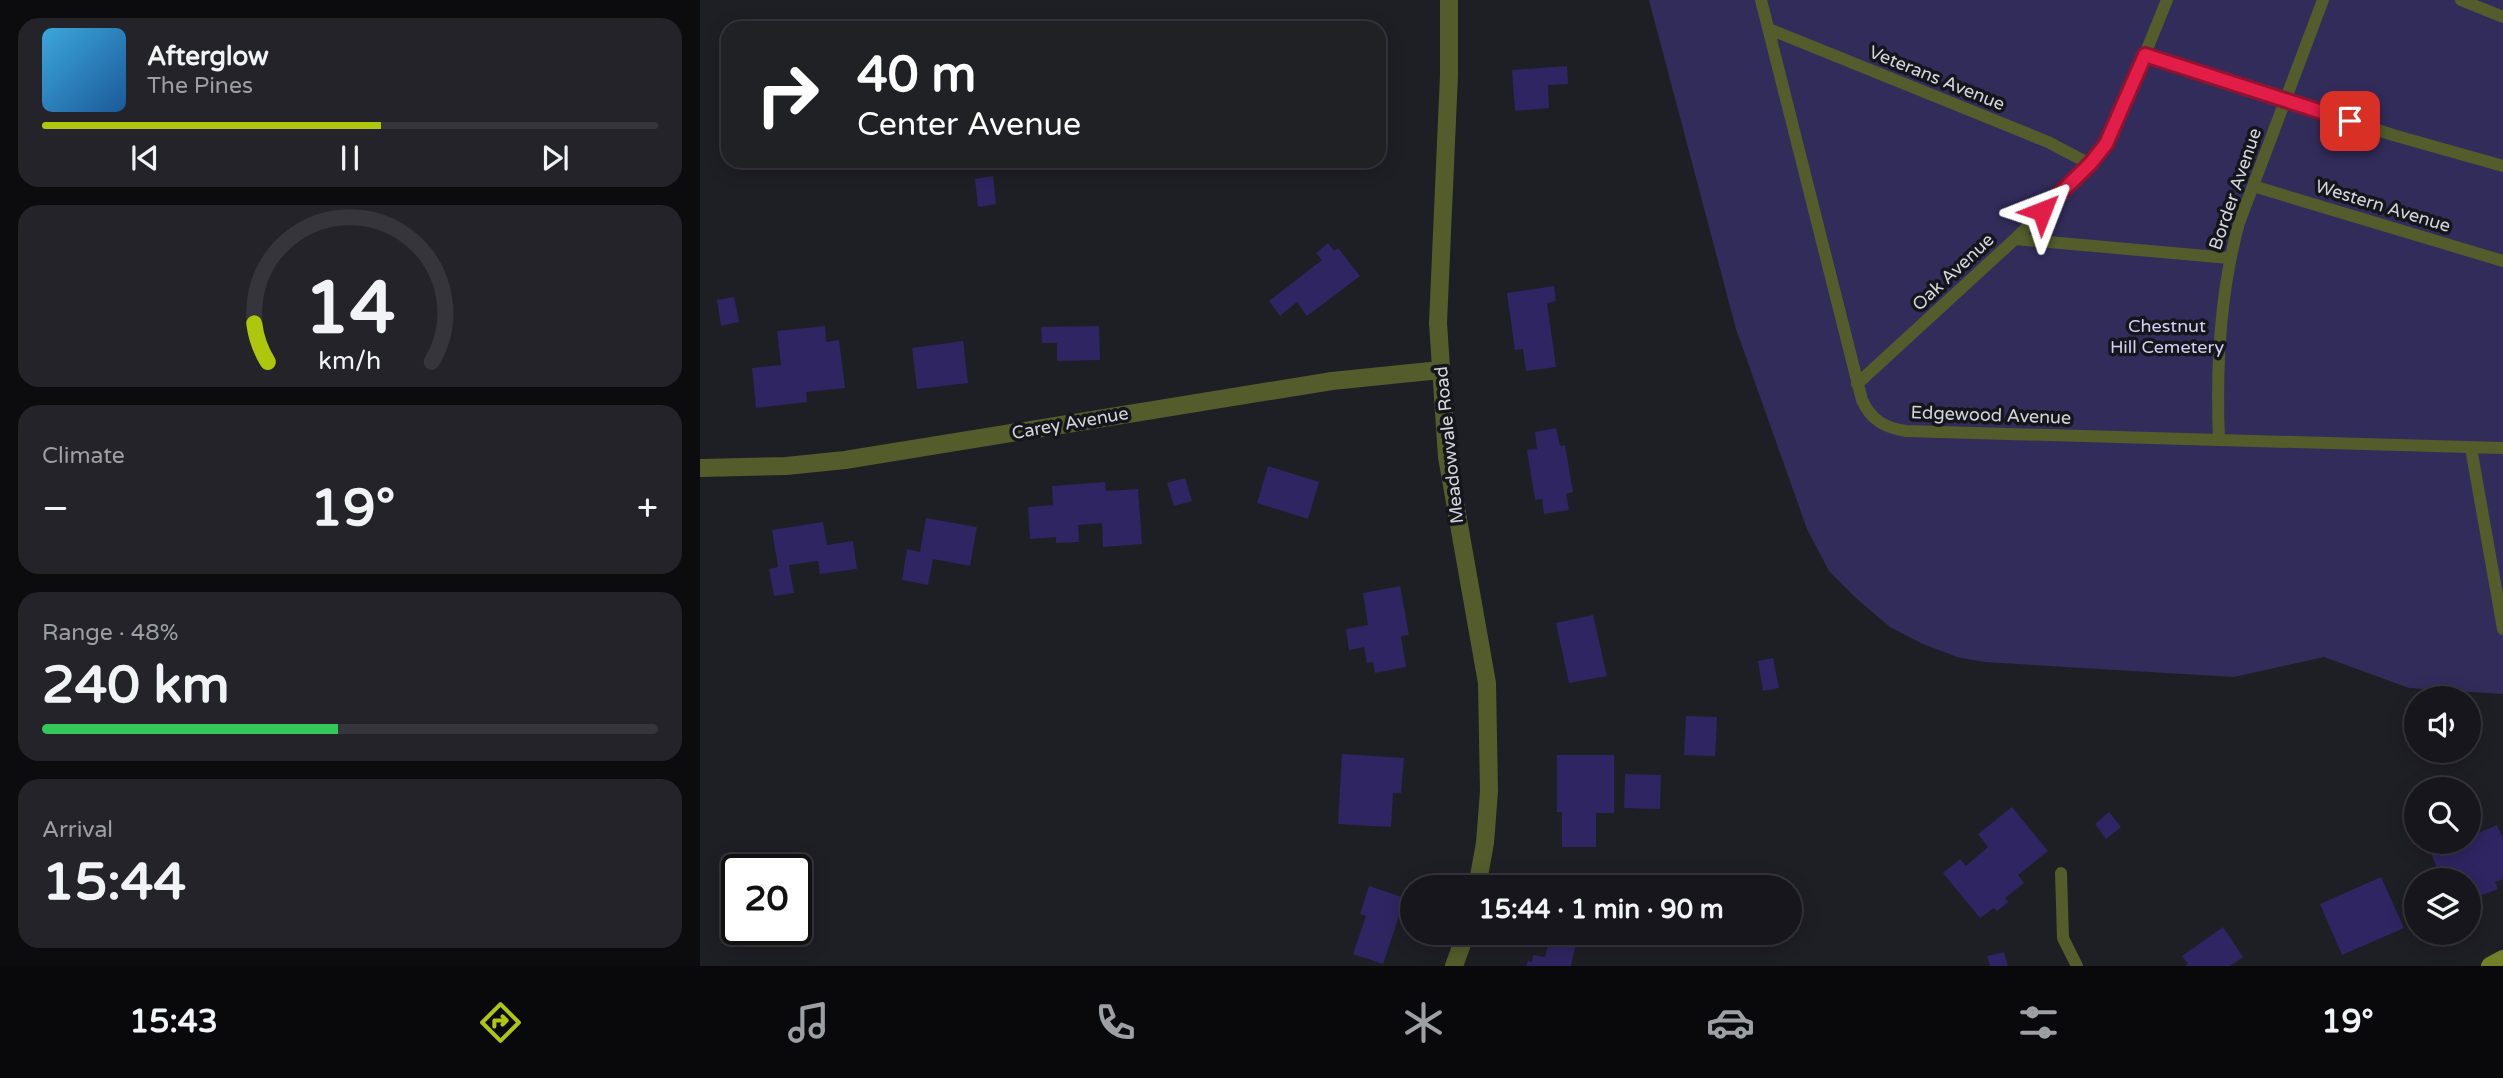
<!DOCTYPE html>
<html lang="en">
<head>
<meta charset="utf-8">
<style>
  body { margin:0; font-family:"Varela Round",sans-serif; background:#232329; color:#f1f3f6; height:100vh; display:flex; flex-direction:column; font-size:26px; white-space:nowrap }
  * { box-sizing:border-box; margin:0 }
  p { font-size:23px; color:#9e9fa3 }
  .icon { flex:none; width:38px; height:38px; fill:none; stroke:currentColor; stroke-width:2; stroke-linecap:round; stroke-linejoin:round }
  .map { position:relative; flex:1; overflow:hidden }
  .side { display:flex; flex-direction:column; gap:18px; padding:18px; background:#0c0c0f; width:700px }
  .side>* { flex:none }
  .top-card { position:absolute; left:21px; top:21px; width:665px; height:147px; border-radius:21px; box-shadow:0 4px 18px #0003,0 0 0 2px #35353b; background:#202124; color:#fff; overflow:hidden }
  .fabs { position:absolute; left:1704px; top:686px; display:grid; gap:14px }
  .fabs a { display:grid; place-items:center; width:77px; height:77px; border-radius:50%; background:#16161c; box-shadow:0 4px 18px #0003,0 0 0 2px #35353b; font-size:35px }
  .speed { position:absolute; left:21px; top:854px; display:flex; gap:14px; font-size:35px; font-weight:700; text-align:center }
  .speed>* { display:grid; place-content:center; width:91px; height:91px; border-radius:50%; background:#16161c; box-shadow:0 4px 18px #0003,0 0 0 2px #35353b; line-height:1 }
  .speed .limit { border:4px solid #111; border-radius:10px; background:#fff; color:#111 }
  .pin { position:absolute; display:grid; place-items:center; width:60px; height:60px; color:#fff; margin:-30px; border-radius:14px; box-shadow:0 4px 10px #0006 }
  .me { position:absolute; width:77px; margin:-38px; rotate:45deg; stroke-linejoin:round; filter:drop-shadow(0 0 5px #0008) }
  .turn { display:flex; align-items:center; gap:24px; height:147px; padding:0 21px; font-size:32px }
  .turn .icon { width:91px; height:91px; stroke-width:2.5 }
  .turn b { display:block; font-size:49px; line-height:60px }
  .big { font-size:52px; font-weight:700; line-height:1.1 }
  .side .widget { flex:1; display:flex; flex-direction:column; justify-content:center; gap:10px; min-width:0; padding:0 24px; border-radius:21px; background:#232329 }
  .side .dial { align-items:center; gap:0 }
  .dial svg { height:182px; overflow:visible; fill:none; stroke:#35353b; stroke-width:7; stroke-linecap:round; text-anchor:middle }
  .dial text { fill:#f1f3f6; stroke:none }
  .song { display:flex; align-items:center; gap:21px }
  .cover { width:84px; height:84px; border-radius:10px; background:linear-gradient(135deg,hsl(200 70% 55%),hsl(210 70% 35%)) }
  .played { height:7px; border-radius:4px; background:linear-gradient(90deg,#aec60b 55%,#35353b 55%) }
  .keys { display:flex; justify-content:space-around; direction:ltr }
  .heat { display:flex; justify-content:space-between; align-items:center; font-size:38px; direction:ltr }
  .charge { height:10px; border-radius:5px; background:linear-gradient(90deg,#34c759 48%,#35353b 0) }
  .trip { position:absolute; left:700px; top:875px; width:402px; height:70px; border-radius:35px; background:#16161c; box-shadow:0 4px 18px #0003,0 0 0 2px #35353b; font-weight:700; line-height:70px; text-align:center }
  .menu { display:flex; height:112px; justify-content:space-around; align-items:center; background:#09090b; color:#9e9fa3 }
  .menu .icon { width:49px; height:49px }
  .menu .selected { color:#aec60b }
  .menu b { font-size:32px; color:#f1f3f6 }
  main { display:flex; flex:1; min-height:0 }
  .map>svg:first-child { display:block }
</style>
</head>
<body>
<main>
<section class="side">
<div class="widget">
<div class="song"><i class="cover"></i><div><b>Afterglow</b><p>The Pines</p></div></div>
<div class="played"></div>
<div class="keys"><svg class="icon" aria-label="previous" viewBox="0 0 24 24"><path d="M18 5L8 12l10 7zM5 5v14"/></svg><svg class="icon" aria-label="pause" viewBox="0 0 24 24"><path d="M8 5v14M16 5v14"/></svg><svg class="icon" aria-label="next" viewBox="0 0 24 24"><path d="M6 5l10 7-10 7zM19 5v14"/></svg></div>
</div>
<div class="widget dial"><svg viewBox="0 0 100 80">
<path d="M14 69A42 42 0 1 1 86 69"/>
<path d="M14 69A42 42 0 0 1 8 52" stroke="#aec60b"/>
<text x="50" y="56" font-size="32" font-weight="700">14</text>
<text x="50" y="72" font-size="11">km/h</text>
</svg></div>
<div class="widget"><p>Climate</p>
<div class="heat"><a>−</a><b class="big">19°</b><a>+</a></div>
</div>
<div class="widget"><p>Range · 48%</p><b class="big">240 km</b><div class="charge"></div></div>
<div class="widget"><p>Arrival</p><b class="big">15:44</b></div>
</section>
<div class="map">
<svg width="1803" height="966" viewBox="0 0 1803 966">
  <rect width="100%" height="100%" fill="#1e1e25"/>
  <path fill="#322c5b" d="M949,0H1803V694L1709,688L1624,657L1534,677L1284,662L1257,657L1223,644L1190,627L1157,599L1129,571L1107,529L1036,329Z"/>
  <path fill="#2f2562" d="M867,66L868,84L848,85L849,108L815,111L812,70Z
    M293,176L296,204L278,207L275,179Z
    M628,243L634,251L638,248L660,276L607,316L597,302L580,316L569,301L622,260L616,253Z
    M854,286L856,301L847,303L856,367L826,371L823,349L815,350L807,293Z
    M34,297L39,322L21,326L17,300Z
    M125,326L126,342L139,340L145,388L106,392L107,402L56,408L52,368L81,365L77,331Z
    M399,326L400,360L357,361V343H342L341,327Z
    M263,341L268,383L217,389L212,348Z
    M856,428L860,446L865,445L873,492L866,494L869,510L844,514L842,499L835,500L827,450L837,449L835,432Z
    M568,466L619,482L608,519L557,503Z
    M485,478L492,501L474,506L467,483Z
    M405,482L406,491L438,489L442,544L403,547L402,523L378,525L379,542L356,543V537L330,539L328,507L353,505L352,486Z
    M226,518L277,527L270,566L233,559L228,585L202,580L207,549L220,552Z
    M123,522L127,545L153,541L157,569L120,574L118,561L89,565L94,593L74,596L69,569L78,567L72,530Z
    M700,586L709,635L701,636L706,667L675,673L673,662L667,663L664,647L649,650L646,629L668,625L663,593Z
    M893,615L907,676L869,683L856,623Z
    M1073,658L1079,688L1063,691L1058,661Z
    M986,716L1017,717L1015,756L984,755Z
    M642,754L704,758L701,793H693L691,827L638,824Z
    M857,755H914V813H896V847H862V812H857Z
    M925,774L961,775L960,809L924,808Z
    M1312,807L1348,851L1318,875L1324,883L1305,898L1308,902L1297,911L1294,908L1280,918L1243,873L1260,859L1266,866L1288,847L1278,834Z
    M1409,812L1421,827L1406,839L1395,824Z
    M1797,825L1803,839V879L1795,882L1798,889L1769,900V880H1742L1731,853L1757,842H1769V837Z
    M1681,877L1704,928L1642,955L1620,904Z
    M669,886L705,898L683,964L653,954L666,916L660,914Z
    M1523,927L1543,957L1530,966H1485L1488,964L1482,956Z
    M851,933L878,934L871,966H826L828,961L832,962L833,955L845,957Z
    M1304,952L1308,966H1290L1287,956Z"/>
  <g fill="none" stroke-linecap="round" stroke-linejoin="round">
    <path stroke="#535c2a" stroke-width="12" d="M1061,0L1162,400C1171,420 1185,428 1206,431L1803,448
      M1761,0L1803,17
      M1069,29L1348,142L1390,164
      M1445,55L1693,135L1803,166
      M1553,186L1803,261
      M1315,239L1529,258
      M1157,384L1315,239L1390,164L1406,144L1419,118L1467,0
      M1519,439C1516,368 1520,292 1539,223L1623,0
      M1771,448L1803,629
      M1361,873L1363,938L1377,966"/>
    <path stroke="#535c2a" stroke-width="18" d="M749,0V75L738,323L747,457L787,683L789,791L785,843L777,887
      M0,468L86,466L145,460L632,381L740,370
      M754,966L766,933"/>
    <path stroke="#717f29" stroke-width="18" d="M1790,966L1803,959"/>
  </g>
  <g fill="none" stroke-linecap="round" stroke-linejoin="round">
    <g stroke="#92132f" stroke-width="18">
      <path id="route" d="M1342,211L1390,164L1406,144L1445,55L1650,121"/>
    </g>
    <use href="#route" stroke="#e11d48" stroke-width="12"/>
  </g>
  <g text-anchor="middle" stroke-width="7" stroke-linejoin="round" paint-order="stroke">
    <g font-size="18" fill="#d5d5da" stroke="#15151c">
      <text transform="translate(1237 78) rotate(22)" y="6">Veterans Avenue</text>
      <text transform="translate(1535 189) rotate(-71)" y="6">Border Avenue</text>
      <text transform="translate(1683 206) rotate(17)" y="6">Western Avenue</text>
      <text transform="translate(1253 272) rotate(-43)" y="6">Oak Avenue</text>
      <text transform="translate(1291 415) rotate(2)" y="6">Edgewood Avenue</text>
      <text transform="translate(370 423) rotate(-10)" y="6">Carey Avenue</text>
      <text transform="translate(749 445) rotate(-96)" y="6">Meadowvale Road</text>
    </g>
    <g font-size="18" fill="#d2d2f8" stroke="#15151c">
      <text x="1467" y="332">Chestnut<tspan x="1467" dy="21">Hill Cemetery</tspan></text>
    </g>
  </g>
</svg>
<div class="fabs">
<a><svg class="icon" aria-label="sound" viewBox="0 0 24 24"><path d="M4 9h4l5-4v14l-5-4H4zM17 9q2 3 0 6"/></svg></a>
<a><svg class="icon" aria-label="search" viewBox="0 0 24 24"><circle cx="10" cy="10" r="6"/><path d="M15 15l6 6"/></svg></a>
<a><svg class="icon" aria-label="layers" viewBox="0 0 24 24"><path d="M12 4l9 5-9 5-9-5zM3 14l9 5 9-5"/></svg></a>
</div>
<div class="speed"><div class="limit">20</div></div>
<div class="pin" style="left:1650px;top:121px;background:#d93025"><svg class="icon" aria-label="arrive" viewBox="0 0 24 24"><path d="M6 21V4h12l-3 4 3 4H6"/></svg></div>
<svg class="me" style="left:1342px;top:211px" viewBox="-20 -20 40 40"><path d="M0-17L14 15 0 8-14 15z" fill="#e11d48" stroke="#fff" stroke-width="4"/></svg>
<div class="trip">15:44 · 1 min · 90 m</div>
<div class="top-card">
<div class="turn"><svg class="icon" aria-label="right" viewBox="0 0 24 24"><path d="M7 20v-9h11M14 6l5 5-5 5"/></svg><div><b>40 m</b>Center Avenue</div></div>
</div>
</div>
</main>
<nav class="menu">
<b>15:43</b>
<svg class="icon selected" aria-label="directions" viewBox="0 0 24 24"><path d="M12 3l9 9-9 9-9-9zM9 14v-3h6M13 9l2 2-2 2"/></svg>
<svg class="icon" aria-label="music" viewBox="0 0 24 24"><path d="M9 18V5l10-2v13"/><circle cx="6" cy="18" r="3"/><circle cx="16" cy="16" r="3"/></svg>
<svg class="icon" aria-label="phone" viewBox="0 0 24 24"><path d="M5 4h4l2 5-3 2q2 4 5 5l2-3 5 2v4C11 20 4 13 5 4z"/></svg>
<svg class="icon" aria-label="climate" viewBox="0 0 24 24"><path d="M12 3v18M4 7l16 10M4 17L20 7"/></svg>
<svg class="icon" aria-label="car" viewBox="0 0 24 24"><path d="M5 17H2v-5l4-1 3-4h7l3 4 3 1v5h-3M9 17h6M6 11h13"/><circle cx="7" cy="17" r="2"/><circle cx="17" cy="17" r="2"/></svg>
<svg class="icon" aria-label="filters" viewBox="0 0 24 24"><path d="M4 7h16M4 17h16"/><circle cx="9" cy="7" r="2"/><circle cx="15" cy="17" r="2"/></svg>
<b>19°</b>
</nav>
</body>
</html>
